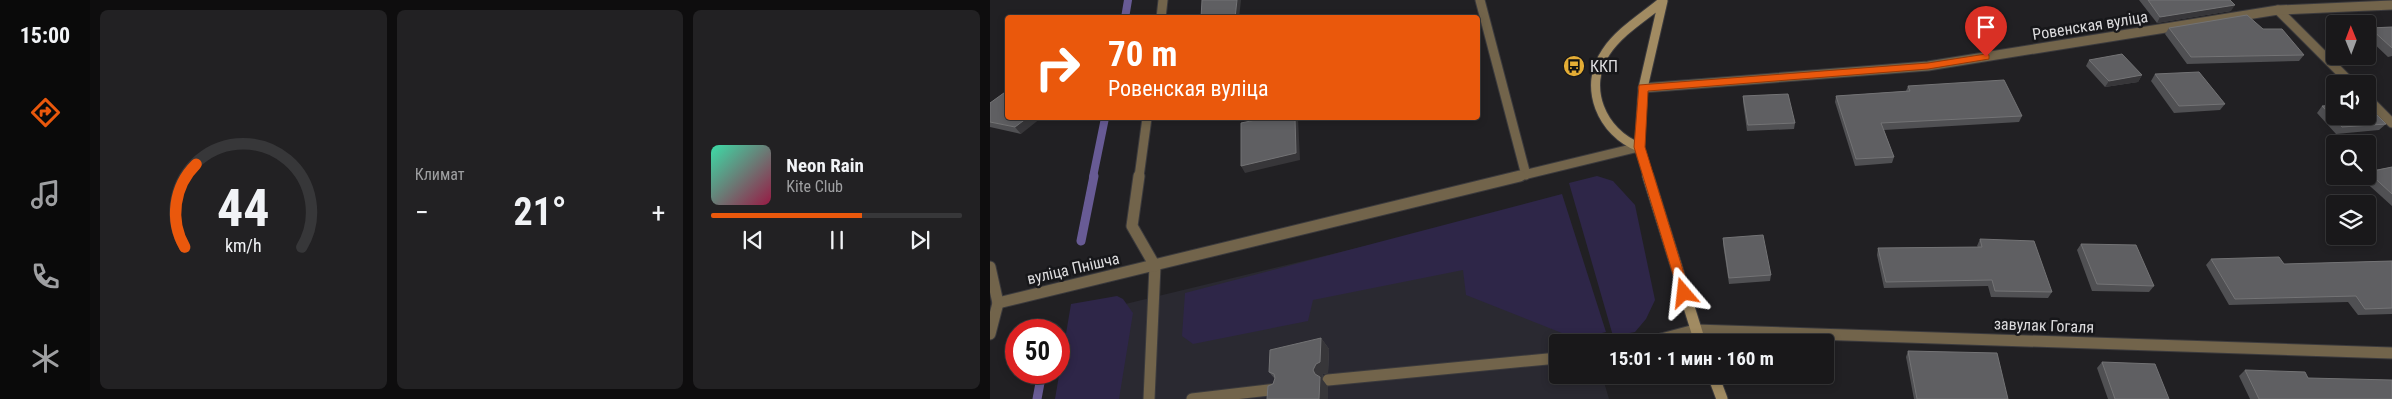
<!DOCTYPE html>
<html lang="ru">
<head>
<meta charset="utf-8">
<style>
  body { margin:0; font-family:"Roboto Condensed",sans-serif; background:#222123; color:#f1f3f6; height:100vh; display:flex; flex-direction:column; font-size:19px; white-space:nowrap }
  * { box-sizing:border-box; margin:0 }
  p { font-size:16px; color:#9fa0a2 }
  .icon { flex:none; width:28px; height:28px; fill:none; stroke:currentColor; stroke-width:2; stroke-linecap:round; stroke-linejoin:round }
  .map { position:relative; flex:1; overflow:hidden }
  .sheet { display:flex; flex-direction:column; gap:10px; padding:10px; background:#0e0d0e; width:900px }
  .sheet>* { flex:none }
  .banner { position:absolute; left:15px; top:15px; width:475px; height:105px; border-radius:5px; box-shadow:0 2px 8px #0003,0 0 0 1px #373739; background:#ea580c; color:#fff; overflow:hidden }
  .needle { width:32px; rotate:359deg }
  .controls { position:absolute; left:1336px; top:15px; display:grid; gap:10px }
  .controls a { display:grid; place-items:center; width:50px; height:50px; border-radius:5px; background:#19181a; box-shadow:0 2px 8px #0003,0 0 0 1px #373739; font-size:25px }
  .speed { position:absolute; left:15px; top:319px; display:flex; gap:10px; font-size:25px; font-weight:700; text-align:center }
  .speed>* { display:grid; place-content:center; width:65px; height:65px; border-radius:50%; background:#19181a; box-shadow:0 2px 8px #0003,0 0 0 1px #373739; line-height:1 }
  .speed .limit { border:8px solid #d22; background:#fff; color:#111 }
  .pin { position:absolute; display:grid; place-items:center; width:42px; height:42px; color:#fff; margin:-51px -21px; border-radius:50% 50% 50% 0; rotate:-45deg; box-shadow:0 0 5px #0007 }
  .pin .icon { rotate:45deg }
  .me { position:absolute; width:55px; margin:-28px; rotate:343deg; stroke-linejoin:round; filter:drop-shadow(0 0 4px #0008) }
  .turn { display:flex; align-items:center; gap:18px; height:105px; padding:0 20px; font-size:22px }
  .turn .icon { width:65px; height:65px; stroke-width:2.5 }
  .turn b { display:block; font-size:35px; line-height:42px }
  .big { font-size:38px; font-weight:700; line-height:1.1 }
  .sheet .card { flex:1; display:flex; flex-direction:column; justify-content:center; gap:8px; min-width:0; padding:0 18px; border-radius:8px; background:#222123 }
  .sheet .dial { align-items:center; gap:0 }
  .dial svg { height:130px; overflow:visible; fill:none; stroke:#373739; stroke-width:7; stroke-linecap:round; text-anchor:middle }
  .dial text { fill:#f1f3f6; stroke:none }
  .song { display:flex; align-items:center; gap:15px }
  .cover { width:60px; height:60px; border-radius:8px; background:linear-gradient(135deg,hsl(160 70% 55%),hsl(340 70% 35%)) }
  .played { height:5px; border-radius:2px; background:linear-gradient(90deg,#ea580c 60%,#373739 60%) }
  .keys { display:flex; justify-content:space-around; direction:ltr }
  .heat { display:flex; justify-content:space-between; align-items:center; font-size:28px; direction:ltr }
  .sheet .tiles { flex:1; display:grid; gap:10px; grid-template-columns:repeat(3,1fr) }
  .trip { position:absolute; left:559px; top:334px; width:285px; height:50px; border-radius:5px; background:#19181a; box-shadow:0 2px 8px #0003,0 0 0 1px #373739; font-weight:700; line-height:50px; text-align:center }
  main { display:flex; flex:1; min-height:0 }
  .tab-bar { display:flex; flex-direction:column; width:90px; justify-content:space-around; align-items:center; background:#0a0a0a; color:#9fa0a2 }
  .tab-bar .icon { width:35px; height:35px }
  .tab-bar .active { color:#ea580c }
  .tab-bar b { font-size:22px; color:#f1f3f6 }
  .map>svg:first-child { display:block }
</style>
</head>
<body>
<main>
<nav class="tab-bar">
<b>15:00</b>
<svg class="icon active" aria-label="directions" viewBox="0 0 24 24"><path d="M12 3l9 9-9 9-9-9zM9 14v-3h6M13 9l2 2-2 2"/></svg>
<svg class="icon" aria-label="music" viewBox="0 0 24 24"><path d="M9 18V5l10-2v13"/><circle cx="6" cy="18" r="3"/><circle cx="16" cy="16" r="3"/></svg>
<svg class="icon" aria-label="phone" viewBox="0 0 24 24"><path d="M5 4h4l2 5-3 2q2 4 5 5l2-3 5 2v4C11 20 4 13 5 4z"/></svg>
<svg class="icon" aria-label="climate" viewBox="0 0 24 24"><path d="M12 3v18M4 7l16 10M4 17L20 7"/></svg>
</nav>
<section class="sheet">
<div class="tiles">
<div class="card dial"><svg viewBox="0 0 100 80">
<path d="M14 69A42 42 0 1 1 86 69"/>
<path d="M14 69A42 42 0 0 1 21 18" stroke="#ea580c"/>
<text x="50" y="56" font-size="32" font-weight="700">44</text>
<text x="50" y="72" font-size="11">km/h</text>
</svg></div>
<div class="card"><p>Климат</p>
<div class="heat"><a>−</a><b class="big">21°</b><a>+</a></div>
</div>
<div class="card">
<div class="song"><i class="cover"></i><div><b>Neon Rain</b><p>Kite Club</p></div></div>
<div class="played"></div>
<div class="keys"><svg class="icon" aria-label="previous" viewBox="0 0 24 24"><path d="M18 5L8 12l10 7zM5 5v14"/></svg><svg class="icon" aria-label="pause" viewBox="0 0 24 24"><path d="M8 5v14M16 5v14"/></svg><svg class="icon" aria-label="next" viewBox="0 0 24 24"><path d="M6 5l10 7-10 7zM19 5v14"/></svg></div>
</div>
</div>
</section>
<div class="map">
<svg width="1402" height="399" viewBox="0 0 1402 399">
  <rect width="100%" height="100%" fill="#212023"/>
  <path fill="#2a2931" d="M562,201L602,342H568V375H612L619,399H107L123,307Z"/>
  <path fill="#2e2648" d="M607,176L623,181L645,205L665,300L656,319L645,332L623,336L579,183Z
    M572,194L616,332L587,339L476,295L473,270L323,300L318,321L203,344L192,336L195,293Z
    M127,296L133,299L143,313L129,399H65L81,304Z"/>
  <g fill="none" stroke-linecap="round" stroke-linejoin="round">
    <path stroke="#685b95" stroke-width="8" d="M135,18L138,0
      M103,177L115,118"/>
    <path stroke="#685b95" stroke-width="9" d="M91,241L104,176
      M47,399L52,372"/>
    <g stroke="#3b3a3d" stroke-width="11">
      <path id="lane-far1" d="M1288,10L1362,84
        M1378,99L1402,123"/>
    </g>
    <g stroke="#3b3a3d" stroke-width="13">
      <path id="lane" d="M0,334L8,303
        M660,342L705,330
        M338,380L568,358
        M159,399L165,266
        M202,399L287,389"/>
    </g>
    <g stroke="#3b3a3d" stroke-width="11">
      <path id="street-far1" d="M490,0L536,175
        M171,18L173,0
        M653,88L938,66L1288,10L1402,5
        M149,177L157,118
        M525,177L649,147"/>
    </g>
    <g stroke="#3b3a3d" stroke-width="13">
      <path id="street" d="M149,176L142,226L165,266
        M0,267L8,303L530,176
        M705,330L1402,353"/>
    </g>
    <g stroke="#3b3a3d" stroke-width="11">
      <path id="secondary-far1" d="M649,147C612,133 592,87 616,52C630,31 654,17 673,1
        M658,177L649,147L653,88L673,1"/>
    </g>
    <g stroke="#3b3a3d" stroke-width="13">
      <path id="secondary" d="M658,176L710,342
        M723,375L732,399"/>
    </g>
    <use href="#lane-far1" stroke="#72644b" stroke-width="9"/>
    <use href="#lane" stroke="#72644b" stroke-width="11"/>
    <use href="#street-far1" stroke="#72644b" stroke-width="9"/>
    <use href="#street" stroke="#72644b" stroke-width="11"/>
    <use href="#secondary-far1" stroke="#a18b62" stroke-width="9"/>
    <use href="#secondary" stroke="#a18b62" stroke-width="11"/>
  </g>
  <path fill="#505053" d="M1149,0H1240L1241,11L1167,23Z
    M1402,27V56L1398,57L1378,38V31L1380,28Z
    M1179,28L1273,29L1314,55L1309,61L1197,64L1175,34Z
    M1099,60L1152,75L1148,82L1115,87L1096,66Z
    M1165,74L1235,104L1230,110L1184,113L1161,81Z
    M918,86L1032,116L1029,122L894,130L904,157L902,163L865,166L845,102L846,96L916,91Z
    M18,90L31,134L0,127V103Z
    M753,96L805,123L804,129L757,131L753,102Z
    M1332,106L1396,124L1389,130L1346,134L1327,113Z
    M1402,167V206L1371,178L1372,176H1378V171Z
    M733,238L781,275L780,281L739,284L733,244Z
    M990,239L1062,292L1058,298L1001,297L998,286L894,288L887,255L888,248L988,247L987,246Z
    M1091,244L1164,286L1159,292L1102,291L1087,250Z
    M1221,259L1294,264L1402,261V314L1368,315L1358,302L1239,305L1216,265Z
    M331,338L339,349L338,373L333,374L332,379L338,387L283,384L285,379L279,372Z
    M918,351L1018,399H924L916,357Z
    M1112,362L1179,399H1118L1107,368Z
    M1255,370L1318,378L1402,399H1260L1249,376Z"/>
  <path fill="#373639" d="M247,0H251L249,18H245Z
    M1245,5L1241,11L1167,23L1170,17Z
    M1152,75L1148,82L1115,87L1119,81Z
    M37,118H51L31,134L25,127Z
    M217,118H237L220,121Z
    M305,118H308L310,160L255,173L251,166Z
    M331,338L339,349L338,373L333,374L332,379L338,387V399H329L323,370Z"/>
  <path fill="#5f5f62" stroke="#737375" d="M212,0H247L245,18H211Z
    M1158,0H1240L1245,5L1170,17Z
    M1257,15L1273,29H1292L1314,55L1201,57L1179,28Z
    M1402,27V48L1380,28Z
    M1132,54L1152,75L1119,81L1099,60Z
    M1209,72L1235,104L1189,106L1165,74Z
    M1014,80L1032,116L891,123L904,157L866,159L846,96L920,91L918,86Z
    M18,90V118H37L25,127L0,122V103Z
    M798,94L805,123L758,125L753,96Z
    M1345,105V116H1378V106L1396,124L1352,127L1332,106Z
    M275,118H305L306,153L251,166V123Z
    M1402,167V194L1378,172Z
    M773,235L781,275L739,278L733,238Z
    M990,239L1044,241L1062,292L1005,291L1002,280L896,282L888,248L992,247Z
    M1091,244L1146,245L1164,286L1107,284Z
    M1289,257L1294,264L1402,261V308L1375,309L1366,296L1245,299L1221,259Z
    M331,338L330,362L326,364L323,370L325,374L330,377L329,399H277L278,386L283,384L285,378L284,374L279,372L280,350Z
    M918,351L1007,353L1018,399H927Z
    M1112,362L1165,364L1179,399H1125Z
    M1255,370L1315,372L1318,378L1402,380V399H1269Z"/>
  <path fill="#ea580c" stroke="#983908" d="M996,54L999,55V59L938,69L658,91L655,147L700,293L698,297H690L644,147L649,85L938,63Z"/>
  <defs>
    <g id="bus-disc" transform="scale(1.125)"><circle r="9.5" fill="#e4ad35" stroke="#17171a"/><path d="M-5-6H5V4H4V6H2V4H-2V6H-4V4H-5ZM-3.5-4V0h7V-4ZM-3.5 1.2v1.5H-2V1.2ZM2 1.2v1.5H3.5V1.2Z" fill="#111"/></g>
  </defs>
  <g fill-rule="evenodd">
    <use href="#bus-disc" x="584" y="66"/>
  </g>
  <g text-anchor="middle" stroke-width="5" stroke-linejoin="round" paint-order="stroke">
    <g font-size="16" fill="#dedddf" stroke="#17171a">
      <text transform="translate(1100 25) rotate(-9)" y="6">Ровенская вуліца</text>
      <text transform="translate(83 268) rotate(-13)" y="6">вуліца Пнішча</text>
      <text transform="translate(1054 325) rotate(2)" y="6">завулак Гогаля</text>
    </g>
    <g font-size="16" fill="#dedddf" stroke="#17171a" text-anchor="start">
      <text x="600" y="72">ККП</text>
    </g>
  </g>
</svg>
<div class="controls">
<a><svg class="needle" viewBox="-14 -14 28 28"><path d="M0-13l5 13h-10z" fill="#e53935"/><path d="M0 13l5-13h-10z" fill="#9fa0a2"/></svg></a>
<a><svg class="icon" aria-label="sound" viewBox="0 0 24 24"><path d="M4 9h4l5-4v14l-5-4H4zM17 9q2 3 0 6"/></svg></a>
<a><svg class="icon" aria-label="search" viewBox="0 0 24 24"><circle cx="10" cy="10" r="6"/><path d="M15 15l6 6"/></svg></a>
<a><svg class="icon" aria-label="layers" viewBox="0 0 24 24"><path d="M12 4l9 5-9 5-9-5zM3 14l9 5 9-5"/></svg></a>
</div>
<div class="speed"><div class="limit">50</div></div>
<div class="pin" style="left:996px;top:57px;background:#d93025"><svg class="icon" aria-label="arrive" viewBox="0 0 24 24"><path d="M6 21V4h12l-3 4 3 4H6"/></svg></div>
<svg class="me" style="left:694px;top:293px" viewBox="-20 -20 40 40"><path d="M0-17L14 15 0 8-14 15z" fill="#ea580c" stroke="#fff" stroke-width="4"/></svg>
<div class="trip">15:01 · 1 мин · 160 m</div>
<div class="banner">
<div class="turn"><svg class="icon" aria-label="right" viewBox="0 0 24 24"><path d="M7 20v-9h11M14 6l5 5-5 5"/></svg><div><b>70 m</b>Ровенская вуліца</div></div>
</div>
</div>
</main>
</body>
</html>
